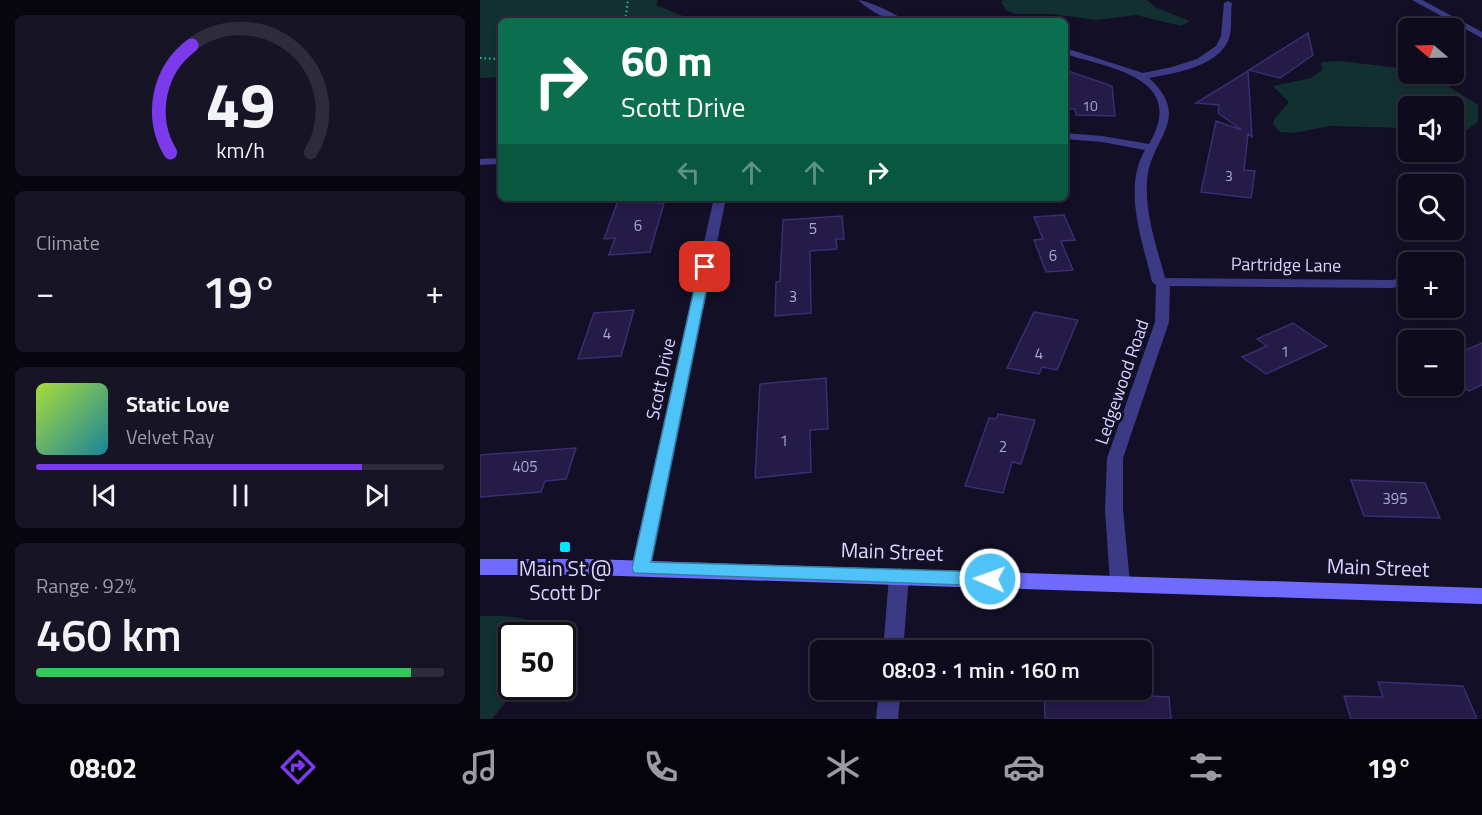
<!DOCTYPE html>
<html lang="en">
<head>
<meta charset="utf-8">
<style>
  body { margin:0; font-family:"Titillium Web",sans-serif; background:#171425; color:#f1f3f6; height:100vh; display:flex; flex-direction:column; font-size:22px; white-space:nowrap }
  * { box-sizing:border-box; margin:0 }
  p { font-size:20px; color:#9b9ba3 }
  .icon { flex:none; width:33px; height:33px; fill:none; stroke:currentColor; stroke-width:2; stroke-linecap:round; stroke-linejoin:round }
  .map { position:relative; flex:1; overflow:hidden }
  .drawer { display:flex; flex-direction:column; gap:15px; padding:15px; background:#08060f; width:480px }
  .drawer>* { flex:none }
  .guide { position:absolute; left:18px; top:18px; width:570px; height:183px; border-radius:9px; box-shadow:0 3px 9px #0003,0 0 0 2px #2e2b3b; background:#0b6e4f; color:#fff; overflow:hidden }
  .needle { width:39px; rotate:289deg }
  .tools { position:absolute; left:918px; top:18px; display:grid; gap:12px }
  .tools a { display:grid; place-items:center; width:66px; height:66px; border-radius:9px; background:#0e0b1c; box-shadow:0 3px 9px #0003,0 0 0 2px #2e2b3b; font-size:30px }
  .speed { position:absolute; left:18px; top:622px; display:flex; gap:12px; font-size:30px; font-weight:700; text-align:center }
  .speed>* { display:grid; place-content:center; width:78px; height:78px; border-radius:50%; background:#0e0b1c; box-shadow:0 3px 9px #0003,0 0 0 2px #2e2b3b; line-height:1 }
  .speed .limit { border:3px solid #111; border-radius:9px; background:#fff; color:#111 }
  .pin { position:absolute; display:grid; place-items:center; width:51px; height:51px; color:#fff; margin:-26px; border-radius:12px; box-shadow:0 3px 9px #0006 }
  .me { position:absolute; width:66px; margin:-33px; rotate:272deg; stroke-linejoin:round; filter:drop-shadow(0 0 4px #0008) }
  .turn { display:flex; align-items:center; gap:21px; height:126px; padding:0 24px; font-size:27px }
  .turn .icon { width:78px; height:78px; stroke-width:2.5 }
  .turn b { display:block; font-size:42px; line-height:51px }
  .lanes { display:flex; align-items:center; height:57px; padding:0 24px; background:#0003; justify-content:center; gap:30px; direction:ltr }
  .lanes .off { opacity:.35 }
  .big { font-size:45px; font-weight:600; line-height:1.1 }
  .drawer .card { flex:1; display:flex; flex-direction:column; justify-content:center; gap:9px; min-width:0; padding:0 21px; border-radius:9px; background:#171425 }
  .drawer .dial { align-items:center; gap:0 }
  .dial svg { height:156px; overflow:visible; fill:none; stroke:#2e2b3b; stroke-width:7; stroke-linecap:round; text-anchor:middle }
  .dial text { fill:#f1f3f6; stroke:none }
  .song { display:flex; align-items:center; gap:18px }
  .cover { width:72px; height:72px; border-radius:9px; background:linear-gradient(135deg,hsl(80 70% 55%),hsl(190 70% 35%)) }
  .played { height:6px; border-radius:3px; background:linear-gradient(90deg,#7c3aed 80%,#2e2b3b 80%) }
  .keys { display:flex; justify-content:space-around; direction:ltr }
  .heat { display:flex; justify-content:space-between; align-items:center; font-size:33px; direction:ltr }
  .charge { height:9px; border-radius:4px; background:linear-gradient(90deg,#34c759 92%,#2e2b3b 0) }
  .trip { position:absolute; left:330px; top:640px; width:342px; height:60px; border-radius:9px; background:#0e0b1c; box-shadow:0 3px 9px #0003,0 0 0 2px #2e2b3b; font-weight:600; line-height:60px; text-align:center }
  .menu { display:flex; height:96px; justify-content:space-around; align-items:center; background:#06040b; color:#9b9ba3 }
  .menu .icon { width:42px; height:42px }
  .menu .active { color:#7c3aed }
  .menu b { font-size:27px; color:#f1f3f6 }
  main { display:flex; flex:1; min-height:0 }
  .map>svg:first-child { display:block }
</style>
</head>
<body>
<main>
<section class="drawer">
<div class="card dial"><svg viewBox="0 0 100 80">
<path d="M14 69A42 42 0 1 1 86 69"/>
<path d="M14 69A42 42 0 0 1 25 14" stroke="#7c3aed"/>
<text x="50" y="56" font-size="32" font-weight="700">49</text>
<text x="50" y="72" font-size="11">km/h</text>
</svg></div>
<div class="card"><p>Climate</p>
<div class="heat"><a>−</a><b class="big">19°</b><a>+</a></div>
</div>
<div class="card">
<div class="song"><i class="cover"></i><div><b>Static Love</b><p>Velvet Ray</p></div></div>
<div class="played"></div>
<div class="keys"><svg class="icon" aria-label="previous" viewBox="0 0 24 24"><path d="M18 5L8 12l10 7zM5 5v14"/></svg><svg class="icon" aria-label="pause" viewBox="0 0 24 24"><path d="M8 5v14M16 5v14"/></svg><svg class="icon" aria-label="next" viewBox="0 0 24 24"><path d="M6 5l10 7-10 7zM19 5v14"/></svg></div>
</div>
<div class="card"><p>Range · 92%</p><b class="big">460 km</b><div class="charge"></div></div>
</section>
<div class="map">
<svg width="1002" height="719" viewBox="0 0 1002 719">
  <rect width="100%" height="100%" fill="#130f26"/>
  <path fill="#12302f" d="M0,0H178L176,5L215,21H21V77L0,78Z
    M524,0H667L677,8L710,21L701,26L656,15L616,20L571,14H536L527,11L521,2Z
    M860,61L928,69V74H949L998,105V122L985,131L974,132V106H928V128L850,126L813,133L800,132L793,124L795,118L809,102L793,86L831,78L842,70L841,62Z
    M0,616C26,616 54,615 74,634L32,636V687H38L12,719H0Z"/>
  <path fill="#241b47" stroke="#3b2d73" stroke-width="1.5" d="M828,33L833,55L800,78L769,70Z
    M585,70L632,86L635,116L596,115L595,109H587Z
    M768,71L772,137L768,134L764,170L775,171L771,198L721,192L736,121L762,130L738,113L739,105L716,103Z
    M139,198H177V203H184L170,252L129,255L135,238L124,239Z
    M584,215L595,240L581,241L593,270L566,272L554,240L563,239L554,217Z
    M362,216L364,239H356L357,249L330,251L331,313L295,316L296,282L300,281L303,220Z
    M154,310L141,356L98,359L114,313Z
    M554,312L598,320L577,370L562,367L559,374L527,368Z
    M813,323L847,346L786,374L762,357L787,346L777,339Z
    M1002,343V385L989,391L974,381V355Z
    M346,378L348,429L330,430L331,472L275,478L280,384Z
    M518,414L555,420L541,464L532,462L523,493L485,486L509,418L516,419Z
    M96,448L86,479L65,481L61,492L0,497V455Z
    M871,480L945,483L960,518L884,516Z
    M898,682L983,686L997,719H871L864,696L903,697Z
    M564,690H648V695L689,697L691,719H565Z"/>
  <g fill="none" stroke-linecap="round" stroke-linejoin="round">
    <path stroke="#2fb8b0" stroke-width="2" stroke-dasharray="1.5 3" stroke-linecap="butt" d="M145,21L148,0
      M0,58L21,59"/>
    <path fill="#3d3a85" fill-rule="evenodd" d="M378,0C387,0 418,15 426,21C408,21 392,13 378,0Z
      M932,0H942L1002,32V38Z
      M748,1L752,3C750,15 753,29 748,41C736,67 695,73 669,78C714,120 669,138 667,182C665,215 677,247 685,278L912,280L928,277V285L912,288L690,286L689,322L643,458V509L650,583L647,589L640,591L633,589L630,583L625,509L627,458L675,322L676,285L672,282C663,241 642,190 665,150L622,142L585,139V133L622,136L669,144C708,78 630,68 585,54V48L663,73L692,67L717,59L736,46L741,36L744,3Z
      M21,158V164L0,165V159Z
      M234,198H246L171,568L168,573L161,576L154,573L151,568Z
      M419,568L426,571L429,576L423,651H403L409,576L412,571Z
      M399,690H421L418,719H396Z"/>
    <path fill="#6f6bff" fill-rule="evenodd" d="M0,559H110L1002,588V604L110,575H0Z"/>
  </g>
  <path fill="#4fc3f7" stroke="#337fa1" stroke-width="1.5" d="M225,264L231,267L171,562L510,572L516,574L519,579L516,584L510,586L154,573L152,568L219,267Z"/>
  <rect fill="#00e5ff" stroke="#130f26" stroke-width="2" x="79" y="541" width="12" height="12" rx="3"/>
  <g text-anchor="middle" stroke-width="6" stroke-linejoin="round" paint-order="stroke">
    <g font-size="14" fill="#aca6d1">
      <text x="610" y="111">10</text>
      <text x="749" y="181">3</text>
    </g>
    <g font-size="15" fill="#aca6d1">
      <text x="158" y="231">6</text>
      <text x="333" y="234">5</text>
      <text x="573" y="261">6</text>
      <text x="313" y="302">3</text>
      <text x="127" y="339">4</text>
      <text x="805" y="357">1</text>
      <text x="559" y="359">4</text>
      <text x="304" y="446">1</text>
      <text x="523" y="452">2</text>
      <text x="45" y="472">405</text>
      <text x="915" y="504">395</text>
    </g>
    <g font-size="18" fill="#d9d4ff" stroke="#130f26">
      <text transform="translate(806 265) rotate(1)" y="6">Partridge Lane</text>
      <text transform="translate(181 379) rotate(-78)" y="6">Scott Drive</text>
      <text transform="translate(642 382) rotate(-71)" y="6">Ledgewood Road</text>
    </g>
    <g font-size="21" fill="#d9d4ff" stroke="#130f26">
      <text transform="translate(412 552) rotate(2)" y="7">Main Street</text>
      <text transform="translate(898 568) rotate(2)" y="7">Main Street</text>
    </g>
    <g font-size="21" fill="#d9d4ff" stroke="#130f26">
      <text x="85" y="576">Main St @<tspan x="85" dy="24">Scott Dr</tspan></text>
    </g>
  </g>
</svg>
<div class="tools">
<a><svg class="needle" viewBox="-14 -14 28 28"><path d="M0-13l5 13h-10z" fill="#e53935"/><path d="M0 13l5-13h-10z" fill="#9b9ba3"/></svg></a>
<a><svg class="icon" aria-label="sound" viewBox="0 0 24 24"><path d="M4 9h4l5-4v14l-5-4H4zM17 9q2 3 0 6"/></svg></a>
<a><svg class="icon" aria-label="search" viewBox="0 0 24 24"><circle cx="10" cy="10" r="6"/><path d="M15 15l6 6"/></svg></a>
<a>+</a>
<a>−</a>
</div>
<div class="speed"><div class="limit">50</div></div>
<div class="pin" style="left:225px;top:267px;background:#d93025"><svg class="icon" aria-label="arrive" viewBox="0 0 24 24"><path d="M6 21V4h12l-3 4 3 4H6"/></svg></div>
<svg class="me" style="left:510px;top:579px" viewBox="-20 -20 40 40"><circle r="17" fill="#4fc3f7" stroke="#fff" stroke-width="3"/><path d="M0-11L8 9 0 5-8 9z" fill="#fff"/></svg>
<div class="trip">08:03 · 1 min · 160 m</div>
<div class="guide">
<div class="turn"><svg class="icon" aria-label="right" viewBox="0 0 24 24"><path d="M7 20v-9h11M14 6l5 5-5 5"/></svg><div><b>60 m</b>Scott Drive</div></div>
<div class="lanes"><svg class="icon off" aria-label="left" viewBox="0 0 24 24"><path d="M17 20v-9H6M10 6l-5 5 5 5"/></svg><svg class="icon off" aria-label="ahead" viewBox="0 0 24 24"><path d="M12 20V5M6 11l6-6 6 6"/></svg><svg class="icon off" aria-label="ahead" viewBox="0 0 24 24"><path d="M12 20V5M6 11l6-6 6 6"/></svg><svg class="icon" aria-label="right" viewBox="0 0 24 24"><path d="M7 20v-9h11M14 6l5 5-5 5"/></svg></div>
</div>
</div>
</main>
<nav class="menu">
<b>08:02</b>
<svg class="icon active" aria-label="directions" viewBox="0 0 24 24"><path d="M12 3l9 9-9 9-9-9zM9 14v-3h6M13 9l2 2-2 2"/></svg>
<svg class="icon" aria-label="music" viewBox="0 0 24 24"><path d="M9 18V5l10-2v13"/><circle cx="6" cy="18" r="3"/><circle cx="16" cy="16" r="3"/></svg>
<svg class="icon" aria-label="phone" viewBox="0 0 24 24"><path d="M5 4h4l2 5-3 2q2 4 5 5l2-3 5 2v4C11 20 4 13 5 4z"/></svg>
<svg class="icon" aria-label="climate" viewBox="0 0 24 24"><path d="M12 3v18M4 7l16 10M4 17L20 7"/></svg>
<svg class="icon" aria-label="car" viewBox="0 0 24 24"><path d="M5 17H2v-5l4-1 3-4h7l3 4 3 1v5h-3M9 17h6M6 11h13"/><circle cx="7" cy="17" r="2"/><circle cx="17" cy="17" r="2"/></svg>
<svg class="icon" aria-label="filters" viewBox="0 0 24 24"><path d="M4 7h16M4 17h16"/><circle cx="9" cy="7" r="2"/><circle cx="15" cy="17" r="2"/></svg>
<b>19°</b>
</nav>
</body>
</html>
